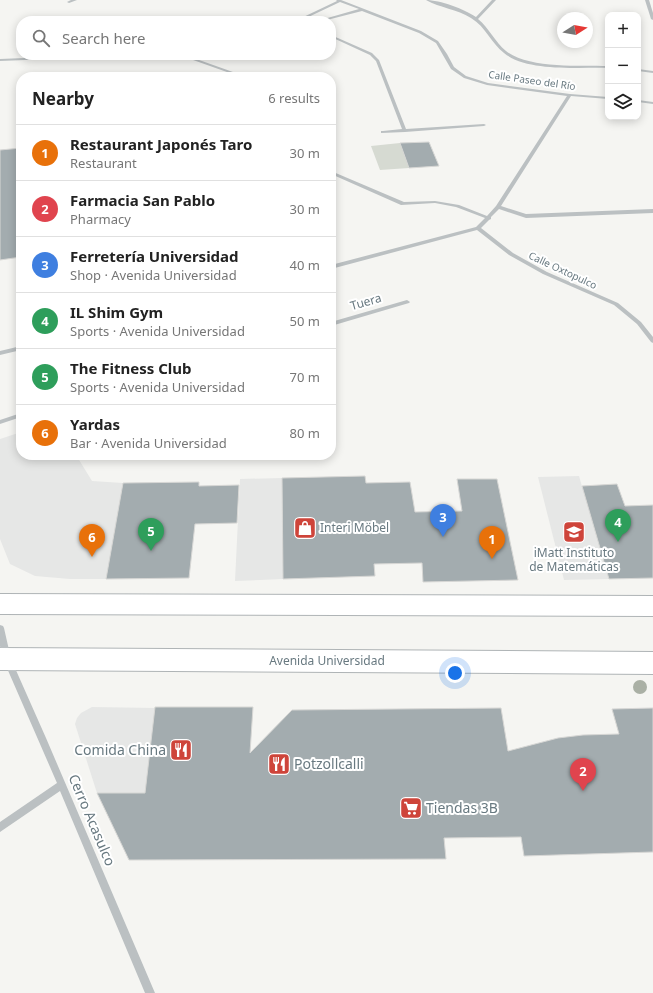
<!DOCTYPE html>
<meta charset="utf-8">
<style>
:root{--surface:#fff;--page:#f6f6f6;--text:#222;--muted:#767676;--line:#e0e0e0;--accent:#d93025}
body{margin:0;font-family:"Noto Sans",sans-serif;background:var(--page);color:var(--text)}
.controls{position:absolute;right:12px;top:12px;display:grid;overflow:hidden;border-radius:8px;box-shadow:0 2px 10px #0003}
.controls button{width:36px;height:36px;display:grid;place-items:center;padding:0;border:0;border-bottom:1px solid var(--line);background:var(--surface);color:var(--text);font:20px sans-serif}
.compass{position:absolute;left:557px;top:12px;width:36px;height:36px;border-radius:50%;background:var(--surface);box-shadow:0 2px 10px #0003;rotate:79deg}
.you{position:absolute;left:455px;top:673px;width:14px;height:14px;margin:-10px;border:3px solid #fff;border-radius:50%;background:#1a73e8;box-shadow:0 0 0 6px #1a73e833}
.badge{display:grid;place-items:center;width:26px;height:26px;border-radius:50%;background:var(--accent);color:#fff;font-size:13px;font-weight:700}
.pin{position:absolute;translate:-50% -33px;filter:drop-shadow(0 1px 2px #0008)}
.pin::after{content:'';position:absolute;top:21px;width:14px;height:12px;background:inherit;clip-path:polygon(0 0,100% 0,50% 100%)}
.list{margin:0;padding:0;list-style:none}
h2{display:flex;justify-content:space-between;align-items:center;height:52px;margin:0;padding:0 16px;font-size:17px}
h2 small{font-size:13px;font-weight:400;color:var(--muted)}
.list li{display:grid;grid-template-columns:26px 1fr auto;gap:12px;align-items:center;box-sizing:border-box;height:56px;padding:0 16px;border-top:1px solid var(--line)}
.list b{display:block;font-size:15px;white-space:nowrap}
.list p{margin:0;font-size:13px;white-space:nowrap;color:var(--muted)}
.list em{font-size:13px;font-style:normal;color:var(--muted)}
.icon{flex:none;width:22px;height:22px;fill:none;stroke:currentColor;stroke-width:2;stroke-linecap:round;stroke-linejoin:round}
.map{position:relative;flex:none;width:653px;height:993px;overflow:hidden}
.search{position:absolute;background:var(--surface);box-shadow:0 2px 10px #0003;left:16px;top:16px;width:320px;height:44px;display:flex;align-items:center;gap:10px;box-sizing:border-box;padding:0 14px;border-radius:16px;color:var(--muted);font-size:15px}
.panel{position:absolute;background:var(--surface);box-shadow:0 2px 10px #0003;left:16px;top:72px;width:320px;height:388px;border-radius:16px}
.map>svg:first-child{display:block}
.built{fill:#e6e7e6}
.green{fill:#d6dad2}
.building{fill:#a3acaf;stroke:#d7d7d5}
.lines{fill:none;stroke-linecap:round;stroke-linejoin:round}
.major-casing{stroke:#afb4b6;stroke-width:2}
.minor{fill:#bbc0c2;fill-rule:evenodd}
.major{fill:#fff;fill-rule:evenodd}
.tree{fill:#aab0a5}
.labels{text-anchor:middle;stroke-width:4;stroke-linejoin:round;paint-order:stroke}
.far-street-label{font-size:10px;fill:#687980;stroke:#fff}
.street-label{font-size:12px;fill:#687980;stroke:#fff}
.poi-label{font-size:12px;fill:#687980;stroke:#fff;text-anchor:start}
.near-poi-label{font-size:14px;fill:#687980;stroke:#fff;text-anchor:start}
.near-street-label{font-size:14px;fill:#687980;stroke:#fff}
</style>
<div class="map">
<svg width="653" height="993" viewBox="0 0 653 993">
<rect width="100%" height="100%" fill="#f5f5f2"/>
<!-- built -->
<g class="built">
<polygon points="21,432 21,455 76,455 92,481 123,483 106,579 70,579 35,576 10,564 0,539 0,439"/>
<polygon points="579,476 609,579 564,580 538,477"/>
<polygon points="282,478 283,579 235,581 240,479"/>
<polygon points="92,707 156,708 145,793 97,793 75,724 77,718 81,713"/>
</g>
<!-- green -->
<polygon class="green" points="400,143 409,168 380,170 371,146"/>
<!-- building -->
<g class="building">
<polygon points="429,142 439,166 409,168 400,143"/>
<polygon points="21,148 21,257 0,260 0,150"/>
<polygon points="365,476 366,483 410,482 415,512 462,511 457,479 497,479 518,580 423,582 422,563 374,564 375,576 283,579 282,478"/>
<polygon points="199,482 199,486 239,485 237,523 195,524 189,578 106,579 123,483"/>
<polygon points="617,484 625,506 653,505 653,578 609,579 582,486"/>
<polygon points="155,707 253,707 250,753 292,710 501,708 508,751 558,738 583,735 619,734 612,709 653,708 653,852 524,856 521,837 444,838 446,859 129,860 97,793 145,793"/>
</g>
<g class="lines">
<!-- major casing -->
<g class="major-casing">
<g id="major">
<polygon points="0,594 653,596 653,616 0,614"/>
<polygon points="0,648 653,652 653,674 0,670"/>
</g>
</g>
<!-- minor -->
<g class="minor">
<polygon points="71,0 77,0 69,3 67,2"/>
<polygon points="336,0 341,0 421,31 438,41 447,54 454,67 466,76 488,83 570,94 608,97 608,99 571,96 501,206 526,214 653,209 653,213 526,218 499,209 491,217 491,219 489,220 481,228 513,253 547,272 618,303 641,322 653,337 653,343 651,342 637,324 614,305 543,274 509,255 477,230 331,269 331,265 476,227 485,218 456,207 435,203 401,205 331,174 331,171 404,202 435,201 459,205 487,216 496,206 567,96 487,85 464,78 451,69 436,43 419,33 362,11 323,21 317,21 359,9 340,2 300,21 295,21 337,1"/>
<path d="M 426,0 C 440,0 464,9 476,17 L 492,0 L 496,0 L 478,19 C 489,28 495,42 506,51 C 529,69 580,65 608,66 L 608,68 C 579,67 527,72 504,53 C 491,43 486,27 471,18 C 457,9 440,8 426,0 Z"/>
<polygon points="645,0 649,0 653,13 653,20 651,19"/>
<polygon points="331,35 372,53 379,60 406,129 484,124 486,125 484,126 405,132 381,133 381,131 383,131 402,129 376,61 370,55 331,37"/>
<polygon points="96,55 128,55 126,56 0,61 0,59"/>
<polygon points="179,55 185,55 247,77 241,77"/>
<polygon points="638,69 653,71 653,73 638,71"/>
<polygon points="638,100 653,102 653,104 638,102"/>
<polygon points="407,300 410,302 409,303 331,326 331,322"/>
<polygon points="21,346 21,350 0,355 0,351"/>
<polygon points="21,413 21,417 0,424 0,420"/>
<polygon points="0,625 3,626 4,628 11,659 46,738 155,993 145,993 60,791 0,832 0,822 57,783 3,659 0,646"/>
</g>
<!-- major -->
<use href="#major" class="major"/>
</g>
<!-- trees -->
<circle class="tree" cx="640" cy="687" r="7"/>
<!-- icons -->
<defs>
<g id="shop-square" transform="scale(1.15)"><rect x="-9" y="-9" width="18" height="18" rx="4" fill="#ce443a" stroke="#fff"/><path d="M-5-2.5h2.3a2.7 3.5 0 0 1 5.4 0H5L5.5 6h-11ZM-1.5-2.5h3a1.5 2.3 0 0 0-3 0Z" fill="#fff"/></g>
<g id="school-square" transform="scale(1.15)"><rect x="-9" y="-9" width="18" height="18" rx="4" fill="#ce443a" stroke="#fff"/><path d="M0-5L7-2L0 1L-7-2ZM-4 1L0 2.5L4 1V4Q0 6-4 4Z" fill="#fff"/></g>
<g id="restaurant-square" transform="scale(1.15)"><rect x="-9" y="-9" width="18" height="18" rx="4" fill="#ce443a" stroke="#fff"/><path d="M-5-6h1v4h1v-4h1v4h1v-4h1v5L-1.5 .5V6h-2V.5L-5-1ZM5-6V6H3V1.5H1.5Q1.5-4 5-6Z" fill="#fff"/></g>
<g id="supermarket-square" transform="scale(1.15)"><rect x="-9" y="-9" width="18" height="18" rx="4" fill="#ce443a" stroke="#fff"/><path d="M-6-5.5h2.5l.6 2H6L4.5 2H-2.5L-4.4-4H-6ZM-1.5 3.2a1.3 1.3 0 1 0 .1 0ZM3 3.2a1.3 1.3 0 1 0 .1 0Z" fill="#fff"/></g>
</defs>
<g fill-rule="evenodd">
<use href="#shop-square" x="305" y="528"/>
<use href="#school-square" x="574" y="532"/>
<use href="#restaurant-square" x="181" y="750"/>
<use href="#restaurant-square" x="279" y="764"/>
<use href="#supermarket-square" x="411" y="808"/>
</g>
<g class="labels">
<!-- far-street labels -->
<g class="far-street-label">
<text transform="translate(532 80) rotate(8)" y="4">Calle Paseo del Río</text>
<text transform="translate(563 270) rotate(25)" y="4">Calle Oxtopulco</text>
</g>
<!-- street labels -->
<g class="street-label">
<text transform="translate(366 302) rotate(-16)" y="4">Tuera</text>
<text x="327" y="665">Avenida Universidad</text>
</g>
<!-- poi labels -->
<g class="poi-label">
<text x="320" y="532">Interi Möbel</text>
<text x="574" y="557" text-anchor="middle">iMatt Instituto<tspan x="574" dy="14">de Matemáticas</tspan></text>
</g>
<!-- near-poi labels -->
<g class="near-poi-label">
<text x="166" y="755" text-anchor="end">Comida China</text>
<text x="294" y="769">Potzollcalli</text>
<text x="426" y="813">Tiendas 3B</text>
</g>
<!-- near-street labels -->
<g class="near-street-label">
<text transform="translate(92 820) rotate(67)" y="5">Cerro Acasulco</text>
</g>
</g>
</svg>
<div class="controls">
<button>+</button>
<button>−</button>
<button><svg class="icon" aria-label="layers" viewBox="0 0 24 24"><path d="M12 4l9 5-9 5-9-5zM3 14l9 5 9-5"/></svg></button>
</div>
<svg class="compass" viewBox="-18 -18 36 36"><path d="M0-13l5 13h-10z" fill="#e53935"/><path d="M0 13l5-13h-10z" fill="#767676"/></svg>
<div class="you"></div>
<div class="pin badge" style="left:492px;top:559px;background:#e8710a">1</div>
<div class="pin badge" style="left:583px;top:791px;background:#e0444e">2</div>
<div class="pin badge" style="left:443px;top:537px;background:#3f7fe0">3</div>
<div class="pin badge" style="left:618px;top:542px;background:#2e9e5b">4</div>
<div class="pin badge" style="left:151px;top:551px;background:#2e9e5b">5</div>
<div class="pin badge" style="left:92px;top:557px;background:#e8710a">6</div>
<div class="search"><svg class="icon" aria-label="search" viewBox="0 0 24 24"><circle cx="10" cy="10" r="6"/><path d="M15 15l6 6"/></svg>Search here</div>
<section class="panel">
<h2>Nearby<small>6 results</small></h2>
<ul class="list">
<li><span class="badge" style="background:#e8710a">1</span><div><b>Restaurant Japonés Taro</b><p>Restaurant</p></div><em>30 m</em></li>
<li><span class="badge" style="background:#e0444e">2</span><div><b>Farmacia San Pablo</b><p>Pharmacy</p></div><em>30 m</em></li>
<li><span class="badge" style="background:#3f7fe0">3</span><div><b>Ferretería Universidad</b><p>Shop · Avenida Universidad</p></div><em>40 m</em></li>
<li><span class="badge" style="background:#2e9e5b">4</span><div><b>IL Shim Gym</b><p>Sports · Avenida Universidad</p></div><em>50 m</em></li>
<li><span class="badge" style="background:#2e9e5b">5</span><div><b>The Fitness Club</b><p>Sports · Avenida Universidad</p></div><em>70 m</em></li>
<li><span class="badge" style="background:#e8710a">6</span><div><b>Yardas</b><p>Bar · Avenida Universidad</p></div><em>80 m</em></li>
</ul>
</section>
</div>
